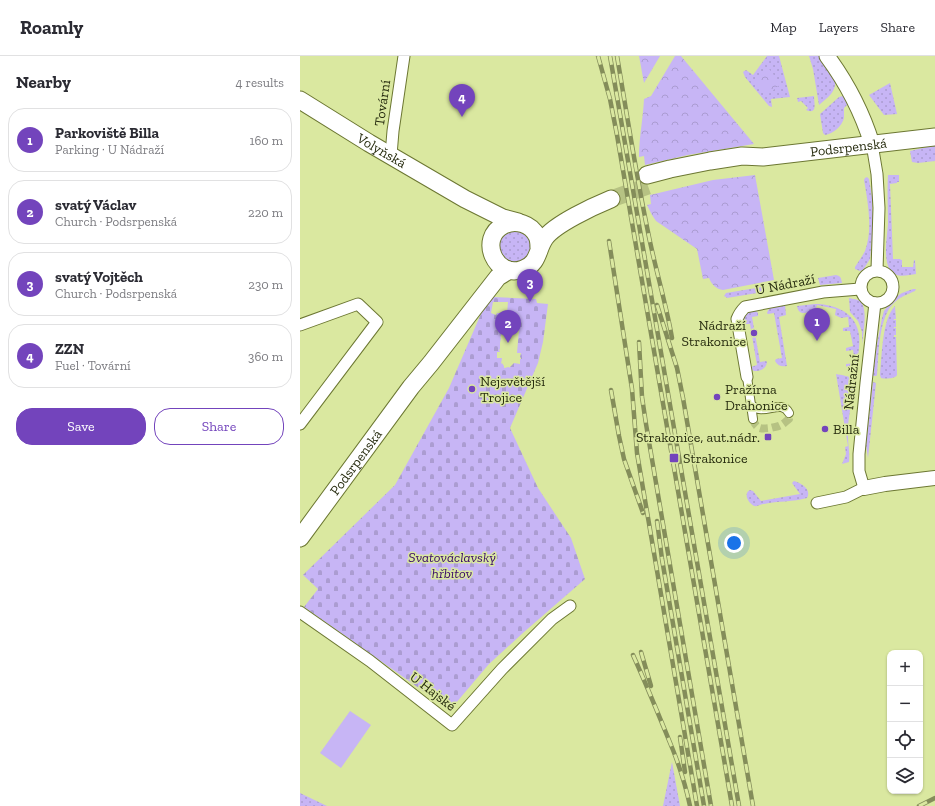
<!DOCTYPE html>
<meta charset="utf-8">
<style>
:root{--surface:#fff;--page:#f7f7f7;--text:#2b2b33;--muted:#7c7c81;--line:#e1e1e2;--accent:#7344bc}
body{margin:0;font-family:"Zilla Slab",serif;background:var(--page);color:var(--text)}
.controls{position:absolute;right:12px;bottom:12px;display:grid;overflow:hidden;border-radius:8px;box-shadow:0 1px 3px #0004}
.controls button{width:36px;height:36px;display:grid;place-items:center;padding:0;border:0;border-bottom:1px solid var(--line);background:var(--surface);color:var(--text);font:20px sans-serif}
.you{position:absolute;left:434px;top:487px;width:14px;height:14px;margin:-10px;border:3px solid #fff;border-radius:50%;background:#1a73e8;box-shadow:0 0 0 6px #1a73e833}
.badge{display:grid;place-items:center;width:26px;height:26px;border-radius:50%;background:var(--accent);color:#fff;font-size:13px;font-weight:700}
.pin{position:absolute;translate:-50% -33px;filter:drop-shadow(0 1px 2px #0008)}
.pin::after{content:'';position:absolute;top:21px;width:14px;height:12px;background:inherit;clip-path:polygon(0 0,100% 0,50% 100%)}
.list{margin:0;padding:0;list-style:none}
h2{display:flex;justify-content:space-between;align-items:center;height:52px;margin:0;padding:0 16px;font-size:17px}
h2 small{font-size:13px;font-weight:400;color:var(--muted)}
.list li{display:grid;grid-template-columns:26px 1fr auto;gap:12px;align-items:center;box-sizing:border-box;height:64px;margin:0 8px 8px;padding:0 8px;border:1px solid var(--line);border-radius:16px}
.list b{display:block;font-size:15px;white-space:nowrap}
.list p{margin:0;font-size:13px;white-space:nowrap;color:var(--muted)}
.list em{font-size:13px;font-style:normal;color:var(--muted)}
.actions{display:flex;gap:8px;padding:12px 16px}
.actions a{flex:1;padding:9px 0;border:1px solid var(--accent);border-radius:16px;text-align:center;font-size:14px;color:var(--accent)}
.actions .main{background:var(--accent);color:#fff}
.icon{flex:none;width:22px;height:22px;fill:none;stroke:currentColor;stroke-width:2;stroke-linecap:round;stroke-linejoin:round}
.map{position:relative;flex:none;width:635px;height:750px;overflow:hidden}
header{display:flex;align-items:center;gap:24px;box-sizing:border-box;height:56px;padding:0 20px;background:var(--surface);border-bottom:1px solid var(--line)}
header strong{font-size:19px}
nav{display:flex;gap:22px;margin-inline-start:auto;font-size:14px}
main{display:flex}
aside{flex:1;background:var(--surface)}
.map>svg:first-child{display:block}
.grass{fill:url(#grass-dots)}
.cemetery{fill:url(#cemetery-stones);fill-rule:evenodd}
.park{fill:url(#park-crowns)}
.garden{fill:#c7b5f5}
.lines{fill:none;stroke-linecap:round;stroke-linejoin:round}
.pedestrian-tunnel{stroke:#b6c283;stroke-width:8;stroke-dasharray:8 4;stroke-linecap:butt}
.primary-tunnel{stroke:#b6c283;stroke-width:17;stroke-dasharray:17 8;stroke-linecap:butt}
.pedestrian-casing{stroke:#6c7732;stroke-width:10}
.minor-casing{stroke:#6c7732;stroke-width:13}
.tertiary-casing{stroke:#6c7732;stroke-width:16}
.secondary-casing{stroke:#6c7732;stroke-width:17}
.primary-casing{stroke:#6c7732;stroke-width:19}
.pedestrian{stroke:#fff;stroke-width:8}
.minor{stroke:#fff;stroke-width:11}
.tertiary{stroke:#fff;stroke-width:14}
.secondary{stroke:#fff;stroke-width:15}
.primary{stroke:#fff;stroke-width:17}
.rail-casing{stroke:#848d5a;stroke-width:4.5}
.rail{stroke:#dae8a0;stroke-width:3;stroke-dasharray:9;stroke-linecap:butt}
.poi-dot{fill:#7344bc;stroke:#dae8a0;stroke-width:1.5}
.labels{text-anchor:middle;stroke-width:3;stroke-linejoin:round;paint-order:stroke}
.street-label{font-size:14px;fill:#272c0f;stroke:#dae8a0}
.poi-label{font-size:14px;fill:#272c0f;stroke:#dae8a0;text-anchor:start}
.park-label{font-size:14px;font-style:italic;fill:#370569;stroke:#dae8a0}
</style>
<header>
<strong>Roamly</strong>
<nav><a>Map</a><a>Layers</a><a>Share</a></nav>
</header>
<main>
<aside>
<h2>Nearby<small>4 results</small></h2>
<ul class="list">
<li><span class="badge">1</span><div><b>Parkoviště Billa</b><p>Parking · U Nádraží</p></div><em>160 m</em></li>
<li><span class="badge">2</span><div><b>svatý Václav</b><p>Church · Podsrpenská</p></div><em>220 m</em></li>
<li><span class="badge">3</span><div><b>svatý Vojtěch</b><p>Church · Podsrpenská</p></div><em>230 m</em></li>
<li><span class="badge">4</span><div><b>ZZN</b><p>Fuel · Tovární</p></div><em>360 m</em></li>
</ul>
<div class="actions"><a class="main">Save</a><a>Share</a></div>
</aside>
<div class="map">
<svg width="635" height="750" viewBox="0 0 635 750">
<defs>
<pattern id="grass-dots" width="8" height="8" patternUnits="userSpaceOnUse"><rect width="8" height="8" fill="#c7b5f5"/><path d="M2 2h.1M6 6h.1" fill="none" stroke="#ab9cd1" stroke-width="1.8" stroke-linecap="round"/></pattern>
<pattern id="cemetery-stones" width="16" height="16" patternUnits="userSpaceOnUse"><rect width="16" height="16" fill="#c7b5f5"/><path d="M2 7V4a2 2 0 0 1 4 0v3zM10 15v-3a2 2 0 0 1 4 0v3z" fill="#ab9cd1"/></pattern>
<pattern id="park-crowns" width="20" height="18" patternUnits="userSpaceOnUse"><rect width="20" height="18" fill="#c7b5f5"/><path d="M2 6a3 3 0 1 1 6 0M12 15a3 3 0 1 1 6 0" fill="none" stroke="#ab9cd1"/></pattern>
</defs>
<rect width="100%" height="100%" fill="#dae8a0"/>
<!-- grass -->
<g class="grass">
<polygon points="467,0 479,0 490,41 471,43 472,51 469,50 445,21 443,16 446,14 453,19"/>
<path d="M 509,0 L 522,0 C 529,11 542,25 531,38 C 528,42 523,45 519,49 L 513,13 Z"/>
<polygon points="590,27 597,58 584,59 569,39"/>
<path d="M 514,40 C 514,47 518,59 506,54 L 508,52 L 501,45 L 498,46 L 497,42 Z"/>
<path d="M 543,40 L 545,41 L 548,48 L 544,52 C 544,56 544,59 544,62 C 542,70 533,78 525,79 L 523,77 L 520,58 L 539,41 Z"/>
<polygon points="635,89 635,105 618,107 612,106 610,95"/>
<path d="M 588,119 L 599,119 L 599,126 L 597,126 L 597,127 L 590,128 L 593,203 L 600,203 L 601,204 L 602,204 L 602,211 L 613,211 L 614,204 L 615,204 L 616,218 C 608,219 596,223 590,214 C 583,203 587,181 588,168 C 588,152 587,135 588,119 Z"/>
<path d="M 567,121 L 569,123 L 572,141 L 573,172 L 570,203 L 563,214 L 560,215 L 555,213 L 555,211 C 558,206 562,201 565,195 C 573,174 568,147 564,124 L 565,122 Z"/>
<path d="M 217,172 L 230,181 C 230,184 232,188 232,191 C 231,202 217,211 207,204 C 204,203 202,200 200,198 C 199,178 198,179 217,172 Z"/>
<path d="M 536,219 C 541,220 541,222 542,227 L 520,229 L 518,222 Z"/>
<polygon points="462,231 464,232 464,235 463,236 427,242 426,241 424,240 426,237"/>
<path d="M 613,233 L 616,233 L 615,235 C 608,238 602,240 596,245 C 578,259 579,298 577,319 L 576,320 L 573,320 L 577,288 L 582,262 L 584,255 L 589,248 L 596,241 L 602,237 Z"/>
<path d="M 549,242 C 553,243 558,243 561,246 C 568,254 563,279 562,289 L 562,276 L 560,270 L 558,265 L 550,256 Z"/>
<path d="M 515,248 C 533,248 553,255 558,274 C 561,285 558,298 557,309 L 556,312 L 549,313 L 546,310 L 546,308 L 555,307 L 553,294 L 546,295 L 546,292 L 553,290 L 550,275 L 543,275 L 543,272 L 549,271 L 548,261 L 541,262 L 535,259 L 536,253 L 517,249 L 515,255 C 507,256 499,261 497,250 Z"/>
<path d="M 485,249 L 486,259 L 479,261 L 487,310 C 482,311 478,310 475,305 L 476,303 L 482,302 L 474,257 L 468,258 L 467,257 C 469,249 478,250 485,249 Z"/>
<path d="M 595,250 L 596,263 L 594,263 L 594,264 L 596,264 L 596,271 L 594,271 L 594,272 L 596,272 L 596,279 L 594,279 L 594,281 L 596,281 L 597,319 C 595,323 585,323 581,322 L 580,319 C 582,300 582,263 595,250 Z"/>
<path d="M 454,254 L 456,255 L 458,257 L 458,260 L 452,261 L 460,306 L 466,305 L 467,306 C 466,313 461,315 454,315 L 451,313 L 451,311 L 457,309 L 450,268 L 444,268 L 442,264 L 447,256 Z"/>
<path d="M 536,318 C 541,319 551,320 553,324 C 556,329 551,341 551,346 C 550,357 547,369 548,381 C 548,389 550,397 549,406 L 542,408 L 546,398 L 545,391 L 548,390 Z"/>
<polygon points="573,326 576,327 568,402 566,389"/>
<path d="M 494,425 C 501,427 512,433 507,442 C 493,446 478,445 464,448 C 461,448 457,451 455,450 C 450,449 442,438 450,434 L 453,435 L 461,445 L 500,438 L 492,427 Z"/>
<polygon points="372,706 380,750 363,750"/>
<polygon points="0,737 27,750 0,750"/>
</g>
<!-- cemetery -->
<path class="cemetery" d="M 193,241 L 236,243 L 237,247 L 248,248 L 243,286 L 238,307 L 210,372 L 238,432 L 271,482 L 285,523 L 224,576 L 189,608 L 150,654 L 4,551 L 18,533 L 3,519 L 95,429 L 149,332 L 183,253 ZM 193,246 L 208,246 L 207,257 L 197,257 L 196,259 L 191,257 ZM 207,262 L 212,262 L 212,266 L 218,267 L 219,274 L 217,297 L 221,297 L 220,301 L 221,302 L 221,303 L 220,303 L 220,308 L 214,307 L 209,312 L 209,311 L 204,312 L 204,310 L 202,307 L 201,308 L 202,302 L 197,302 L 197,296 L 200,296 L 199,294 L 200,293 L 200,287 L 201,282 L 200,281 L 201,280 L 201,275 L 200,275 L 202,266 L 207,266 Z"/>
<!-- park -->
<g class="park">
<polygon points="339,0 360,0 344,27"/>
<path d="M 375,0 L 381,0 L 454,88 L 388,99 L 345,109 L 344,100 L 339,101 C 339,82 343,63 344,43 L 351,40 Z"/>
<polygon points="469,13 481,28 467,39 455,25"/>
<path d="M 455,119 L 474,224 L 423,234 C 416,233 412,229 409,222 L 403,223 L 397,193 L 356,165 L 352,159 L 347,149 L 351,148 L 350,139 L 413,124 Z"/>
</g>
<!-- garden -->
<polygon class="garden" points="50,655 71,669 41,712 20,697"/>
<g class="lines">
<!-- pedestrian-tunnel -->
<path class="pedestrian-tunnel" d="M 453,363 C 456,374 462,373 471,372 C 474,371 478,371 481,369 C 484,368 486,365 489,363 L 489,357"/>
<!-- primary-tunnel -->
<polyline class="primary-tunnel" points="311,143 348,130"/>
<!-- pedestrian casing -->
<g class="pedestrian-casing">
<g id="pedestrian">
<polyline points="447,321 451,349"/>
<path d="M 453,363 L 451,349 C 464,361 481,342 489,357"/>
</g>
</g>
<!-- minor casing -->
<g class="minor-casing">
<g id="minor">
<polyline points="572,88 577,118 579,152 577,214"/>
<polyline points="91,99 93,75 104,0"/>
<circle cx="577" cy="231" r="16"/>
<polyline points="0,269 58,248 77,266 0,368"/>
<path d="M 447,321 L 437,263 C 439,258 441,255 445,251 L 523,236 L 560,233"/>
<polyline points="517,447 546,441 564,432 559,415 559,398 566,327 575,247"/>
<polyline points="0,556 70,605 152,669 202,613 252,563 270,550"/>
</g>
</g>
<!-- tertiary casing -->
<g class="tertiary-casing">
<polyline id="tertiary" points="564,432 585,428 635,422"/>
</g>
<!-- secondary casing -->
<g class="secondary-casing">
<path id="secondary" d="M 527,0 C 547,27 562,56 572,88"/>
</g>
<!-- primary casing -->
<g class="primary-casing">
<g id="primary">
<path id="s1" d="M 0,44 L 69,87 L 165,143 L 203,162 L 218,166"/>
<path id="s2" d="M 347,119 L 370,113 L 410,105 L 442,100 L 463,101 L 635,81"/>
<path d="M 239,192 C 239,189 239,184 237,180 C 231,168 216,163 204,169 C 177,182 196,224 223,213 C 239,208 237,193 245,182 C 255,168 294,150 311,143"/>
<path id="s3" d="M 0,482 L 111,331 L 131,307 L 198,221 L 203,218 L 209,214"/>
</g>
</g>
<!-- pedestrian -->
<use href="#pedestrian" class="pedestrian"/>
<!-- minor -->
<use href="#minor" class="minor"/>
<!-- tertiary -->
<use href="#tertiary" class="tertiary"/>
<!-- secondary -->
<use href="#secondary" class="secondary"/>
<!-- primary -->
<use href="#primary" class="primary"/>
<!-- rail casing -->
<g class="rail-casing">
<g id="rail">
<polyline points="298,0 310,43 317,79 432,750"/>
<polyline points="310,0 439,750"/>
<path d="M 317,0 C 327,59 336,118 348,176 C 355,212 366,247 372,282"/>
<polyline points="309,185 332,333 337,397 397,750"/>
<polyline points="357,249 377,312 383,342 453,750"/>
<polyline points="339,286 342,341 346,368 411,750"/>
<polyline points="311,334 319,380 324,403 343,457"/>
<polyline points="357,465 362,503 404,750"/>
<polyline points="341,596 351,630"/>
<path d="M 333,599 C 347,630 360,662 373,694 C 380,712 386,731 390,750"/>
<polyline points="380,681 385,716"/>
<polyline points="619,750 635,742"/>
</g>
</g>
<!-- rail -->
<use href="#rail" class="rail"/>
</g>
<!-- markers -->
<g class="poi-dot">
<circle cx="454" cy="277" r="4"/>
<circle cx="172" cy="333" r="4"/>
<circle cx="417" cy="341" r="4"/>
<circle cx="525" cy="373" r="4"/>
<rect x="464" y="377" width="8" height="8" rx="2"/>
<rect x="369" y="397" width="10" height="10" rx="2"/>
</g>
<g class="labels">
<!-- street labels -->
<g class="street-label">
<text transform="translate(82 47) rotate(-82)" y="5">Tovární</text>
<text dy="5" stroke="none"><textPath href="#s2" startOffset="204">Podsrpenská</textPath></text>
<text dy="5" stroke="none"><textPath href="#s1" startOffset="96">Volyňská</textPath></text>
<text transform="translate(485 228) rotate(-11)" y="5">U Nádraží</text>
<text transform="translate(551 326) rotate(-84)" y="5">Nádražní</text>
<text dy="5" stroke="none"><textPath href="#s3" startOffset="94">Podsrpenská</textPath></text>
<text transform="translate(133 635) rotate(38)" y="5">U Hajské</text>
</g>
<!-- poi labels -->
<g class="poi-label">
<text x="446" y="274" text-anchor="end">Nádraží<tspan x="446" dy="16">Strakonice</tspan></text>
<text x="180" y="330">Nejsvětější<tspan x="180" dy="16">Trojice</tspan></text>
<text x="425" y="338">Pražírna<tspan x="425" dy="16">Drahonice</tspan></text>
<text x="533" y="378">Billa</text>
<text x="460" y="386" text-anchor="end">Strakonice, aut.nádr.</text>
<text x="383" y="407">Strakonice</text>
</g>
<!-- park labels -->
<g class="park-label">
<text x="152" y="506">Svatováclavský<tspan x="152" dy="16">hřbitov</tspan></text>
</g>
</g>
</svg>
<div class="controls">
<button>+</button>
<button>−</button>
<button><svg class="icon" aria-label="locate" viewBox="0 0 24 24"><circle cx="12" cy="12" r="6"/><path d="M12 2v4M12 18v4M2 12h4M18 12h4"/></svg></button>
<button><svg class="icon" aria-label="layers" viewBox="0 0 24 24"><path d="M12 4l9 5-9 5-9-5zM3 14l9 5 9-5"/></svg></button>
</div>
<div class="you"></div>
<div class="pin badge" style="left:517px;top:285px">1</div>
<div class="pin badge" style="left:208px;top:287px">2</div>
<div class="pin badge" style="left:230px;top:246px">3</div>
<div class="pin badge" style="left:162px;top:61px">4</div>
</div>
</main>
